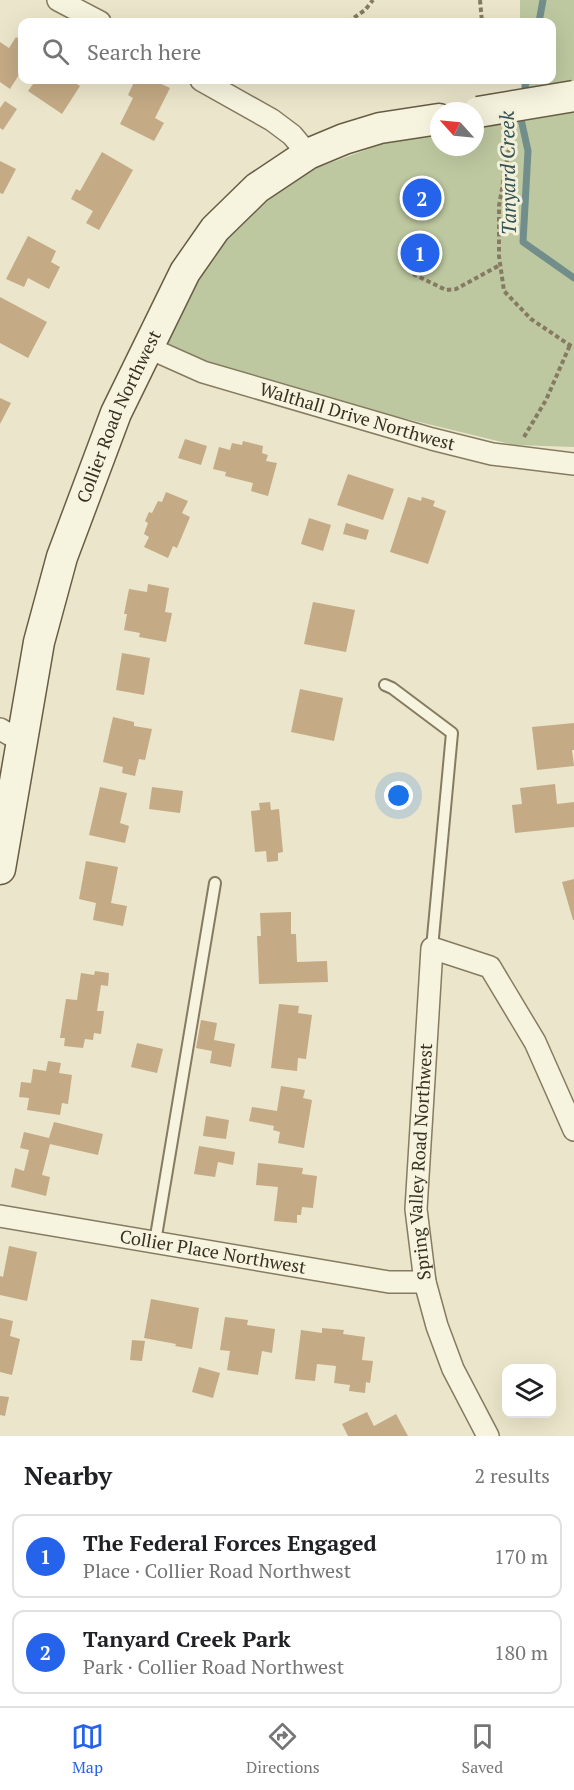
<!DOCTYPE html>
<meta charset="utf-8">
<style>
:root{--surface:#fff;--page:#f2f2f2;--text:#202124;--muted:#757577;--line:#e0e0e0;--accent:#2563eb}
body{margin:0;font-family:"PT Serif",serif;background:var(--page);color:var(--text)}
.controls{position:absolute;right:18px;bottom:18px;display:grid;overflow:hidden;border-radius:12px;box-shadow:0 6px 24px #0002}
.controls button{width:54px;height:54px;display:grid;place-items:center;padding:0;border:0;border-bottom:2px solid var(--line);background:var(--surface);color:var(--text);font:30px sans-serif}
.compass{position:absolute;left:430px;top:102px;width:54px;height:54px;border-radius:50%;background:var(--surface);box-shadow:0 6px 24px #0002;rotate:297deg}
.you{position:absolute;left:399px;top:796px;width:21px;height:21px;margin:-15px;border:4px solid #fff;border-radius:50%;background:#1a73e8;box-shadow:0 0 0 9px #1a73e833}
.badge{display:grid;place-items:center;width:39px;height:39px;border-radius:50%;background:var(--accent);color:#fff;font-size:20px;font-weight:700}
.pin{position:absolute;translate:-50% -50%;border:3px solid #fff;box-shadow:0 2px 6px #0006}
.list{margin:0;padding:0;list-style:none}
h2{display:flex;justify-content:space-between;align-items:center;height:78px;margin:0;padding:0 24px;font-size:26px}
h2 small{font-size:20px;font-weight:400;color:var(--muted)}
.list li{display:grid;grid-template-columns:39px 1fr auto;gap:18px;align-items:center;box-sizing:border-box;height:84px;margin:0 12px 12px;padding:0 12px;border:2px solid var(--line);border-radius:12px}
.list b{display:block;font-size:22px;white-space:nowrap}
.list p{margin:0;font-size:20px;white-space:nowrap;color:var(--muted)}
.list em{font-size:20px;font-style:normal;color:var(--muted)}
.icon{flex:none;width:33px;height:33px;fill:none;stroke:currentColor;stroke-width:2;stroke-linecap:round;stroke-linejoin:round}
.map{position:relative;flex:none;width:574px;height:1436px;overflow:hidden}
.search{position:absolute;background:var(--surface);box-shadow:0 6px 24px #0002;left:18px;right:18px;top:18px;height:66px;display:flex;align-items:center;gap:15px;box-sizing:border-box;padding:0 21px;border-radius:12px;color:var(--muted);font-size:22px}
.sheet{height:270px;background:var(--surface)}
nav{display:flex;justify-content:space-around;align-items:center;box-sizing:border-box;height:84px;border-top:2px solid var(--line);background:var(--surface);font-size:16px;color:var(--muted)}
nav a{display:grid;justify-items:center;gap:3px}
nav .on{color:var(--accent)}
.map>svg:first-child{display:block}
.green{fill:#bdc8a0}
.lines{fill:none;stroke-linecap:round;stroke-linejoin:round}
.stream{stroke:#728e8b;stroke-width:7}
.building{fill:#c4aa85}
.lane-casing{stroke:#867b61;stroke-width:14}
.street-casing{stroke:#867b61;stroke-width:24}
.secondary-casing{stroke:#685c44;stroke-width:33}
.path{stroke:#867b61;stroke-width:4;stroke-dasharray:4.5 3;stroke-linecap:butt}
.lane{stroke:#f6f3de;stroke-width:10}
.street{stroke:#f6f3de;stroke-width:21}
.secondary{stroke:#f6f3de;stroke-width:30}
.secondary-bridge-casing{stroke:#685c44;stroke-width:33;stroke-linecap:butt}
.secondary-bridge{stroke:#f6f3de;stroke-width:30}
.labels{text-anchor:middle;stroke-width:6;stroke-linejoin:round;paint-order:stroke}
.street-label{font-size:18px;fill:#383123;stroke:#f3f0da}
.water-label{font-size:20px;font-style:italic;fill:#345356;stroke:#f3f0da}
</style>
<div class="map">
<svg width="574" height="1436" viewBox="0 0 574 1436">
<rect width="100%" height="100%" fill="#ebe6cb"/>
<!-- green -->
<polygon class="green" points="520,0 574,0 574,447 514,445 366,409 159,353 179,297 233,225 308,171 439,123 439,147 475,147 475,116 521,108 521,80 552,80 552,22 520,22"/>
<g class="lines">
<!-- stream -->
<g class="stream">
<polyline points="539,22 543,0"/>
<polyline points="524,98 526,80"/>
<polyline points="522,112 521,119 528,151 523,242 574,278"/>
</g>
</g>
<!-- building -->
<g class="building">
<polygon points="16,37 22,41 22,70 10,89 0,82 0,42 9,48"/>
<polygon points="36,80 73,80 72,81 80,86 62,114 28,91"/>
<polygon points="135,80 153,80 170,88 155,118 164,123 154,141 120,124 133,98 128,95"/>
<polygon points="5,101 17,109 3,130 0,128 0,108"/>
<polygon points="102,152 133,170 99,230 86,223 93,211 71,199 76,189 80,191"/>
<polygon points="0,161 16,169 3,194 0,193"/>
<polygon points="28,236 56,251 51,262 60,267 49,289 28,278 24,287 6,279"/>
<polygon points="0,297 47,322 28,358 0,343"/>
<polygon points="0,398 11,403 0,424"/>
<polygon points="185,439 207,446 201,465 178,458"/>
<polygon points="243,441 263,446 262,453 268,455 266,461 277,463 268,496 251,491 253,483 225,476 226,472 213,469 219,447 230,450 232,443 242,445"/>
<polygon points="348,474 394,489 383,520 337,505"/>
<polygon points="166,492 188,501 182,513 190,517 177,548 173,546 168,558 144,547 149,537 144,534 148,523 145,521 149,512 152,513 158,501 162,502"/>
<polygon points="408,497 421,501 422,497 435,501 433,506 446,511 428,564 390,552"/>
<polygon points="309,518 331,525 323,551 301,544"/>
<polygon points="346,523 369,530 366,540 343,534"/>
<polygon points="148,584 169,588 165,612 172,613 166,642 139,637 140,633 124,630 127,614 124,614 129,589 147,592"/>
<polygon points="313,602 355,610 346,652 304,644"/>
<polygon points="122,653 150,658 144,695 116,690"/>
<polygon points="300,689 343,698 334,741 291,732"/>
<polygon points="113,717 134,722 134,726 152,729 145,760 139,759 135,776 122,773 123,767 103,762"/>
<polygon points="574,723 574,750 572,750 574,766 537,770 532,727"/>
<polygon points="555,784 557,804 574,802 574,827 515,833 512,805 522,804 520,788"/>
<polygon points="100,787 127,793 120,823 129,826 125,843 89,835"/>
<polygon points="152,787 183,791 180,813 149,809"/>
<polygon points="270,802 271,810 279,809 283,852 278,853 278,861 267,862 266,851 255,852 251,811 260,810 259,803"/>
<polygon points="86,861 118,867 111,903 127,906 123,926 93,920 96,903 79,899"/>
<polygon points="574,879 574,920 573,920 562,882"/>
<polygon points="291,912 291,934 296,934 297,962 327,961 328,982 259,984 257,936 261,936 260,913"/>
<polygon points="95,971 109,973 108,986 101,985 97,1011 104,1011 101,1034 94,1033 93,1040 85,1039 83,1048 64,1046 65,1038 60,1038 66,999 77,1000 81,973 94,975"/>
<polygon points="279,1004 299,1006 298,1013 312,1015 306,1059 298,1058 297,1071 271,1068"/>
<polygon points="201,1020 217,1023 214,1040 235,1044 231,1067 210,1063 212,1051 196,1048"/>
<polygon points="137,1043 163,1049 157,1073 131,1067"/>
<polygon points="48,1061 61,1063 59,1073 72,1075 68,1104 62,1103 60,1115 27,1110 29,1098 19,1097 21,1082 31,1083 33,1069 46,1071"/>
<polygon points="281,1086 305,1090 303,1098 312,1100 304,1148 278,1143 280,1132 273,1130 274,1126 249,1121 252,1107 277,1111"/>
<polygon points="206,1116 229,1120 226,1139 203,1136"/>
<polygon points="54,1122 103,1134 98,1155 50,1144 42,1175 50,1177 46,1196 11,1187 15,1168 24,1171 29,1150 20,1148 24,1132 49,1138"/>
<polygon points="199,1146 235,1152 233,1165 218,1162 215,1177 194,1174"/>
<polygon points="258,1163 303,1168 302,1174 317,1176 313,1208 302,1207 301,1215 297,1215 297,1223 274,1221 278,1187 256,1185"/>
<polygon points="9,1246 37,1252 27,1301 0,1295 0,1276 3,1277"/>
<polygon points="151,1299 199,1308 192,1349 175,1346 176,1344 144,1338"/>
<polygon points="225,1317 248,1320 247,1325 275,1329 272,1353 262,1351 258,1375 227,1370 230,1351 220,1350"/>
<polygon points="0,1318 13,1321 10,1336 20,1339 12,1375 0,1372"/>
<polygon points="322,1328 344,1330 343,1334 365,1337 362,1360 373,1361 370,1383 366,1382 365,1393 349,1391 350,1385 334,1383 336,1366 317,1364 315,1381 295,1379 301,1330 322,1333"/>
<polygon points="132,1340 145,1341 142,1361 130,1360"/>
<polygon points="199,1367 220,1373 213,1398 192,1392"/>
<polygon points="0,1396 9,1397 5,1416 0,1415"/>
<polygon points="367,1412 374,1426 396,1414 408,1436 348,1436 342,1424"/>
</g>
<g class="lines">
<!-- lane casing -->
<g class="lane-casing">
<g id="lane">
<polyline points="385,685 392,688 452,733 432,948"/>
<polyline points="155,1242 215,883"/>
</g>
</g>
<!-- street casing -->
<g class="street-casing">
<g id="street">
<polyline points="58,0 100,22"/>
<polyline points="201,80 272,120 292,135 308,154"/>
<path id="s1" d="M 147,347 L 203,372 L 432,439 L 492,454 L 574,464"/>
<polyline points="0,729 21,741"/>
<path id="s2" d="M 0,1216 L 389,1282 L 425,1282"/>
<path id="s3" d="M 488,1436 L 453,1369 L 437,1326 L 425,1282 L 416,1209 L 432,948 L 490,967 L 535,1042 L 574,1130"/>
</g>
</g>
<!-- secondary casing -->
<g class="secondary-casing">
<g id="secondary">
<path id="s4" d="M 0,869 L 39,642 L 62,557 L 116,413 L 185,272 L 215,229 L 257,188 L 308,154 L 344,139 L 380,128 L 439,119"/>
</g>
</g>
<!-- path -->
<g class="path">
<polyline points="480,0 482,22"/>
<polyline points="348,22 365,10 373,0"/>
<polyline points="510,143 499,206 499,256 504,291 531,319 574,348"/>
<polyline points="413,274 446,290 456,289 500,265"/>
<polyline points="524,437 546,400 570,345"/>
</g>
<!-- lane -->
<use href="#lane" class="lane"/>
<!-- street -->
<use href="#street" class="street"/>
<!-- secondary -->
<use href="#secondary" class="secondary"/>
<!-- secondary-bridge casing -->
<g class="secondary-bridge-casing">
<polyline id="secondary-bridge" points="478,112 574,96"/>
</g>
<!-- secondary-bridge -->
<use href="#secondary-bridge" class="secondary-bridge"/>
</g>
<g class="labels">
<!-- street labels -->
<g class="street-label">
<text dy="6" stroke="none"><textPath href="#s1" startOffset="222">Walthall Drive Northwest</textPath></text>
<text dy="6" stroke="none"><textPath href="#s4" startOffset="470">Collier Road Northwest</textPath></text>
<text dy="6" stroke="none"><textPath href="#s3" startOffset="288">Spring Valley Road Northwest</textPath></text>
<text dy="6" stroke="none"><textPath href="#s2" startOffset="216">Collier Place Northwest</textPath></text>
</g>
<!-- water labels -->
<g class="water-label">
<text transform="translate(508 173) rotate(-91)" y="7">Tanyard Creek</text>
</g>
</g>
</svg>
<div class="controls">
<button><svg class="icon" aria-label="layers" viewBox="0 0 24 24"><path d="M12 4l9 5-9 5-9-5zM3 14l9 5 9-5"/></svg></button>
</div>
<svg class="compass" viewBox="-18 -18 36 36"><path d="M0-13l5 13h-10z" fill="#e53935"/><path d="M0 13l5-13h-10z" fill="#757577"/></svg>
<div class="you"></div>
<div class="pin badge" style="left:420px;top:253px">1</div>
<div class="pin badge" style="left:422px;top:198px">2</div>
<div class="search"><svg class="icon" aria-label="search" viewBox="0 0 24 24"><circle cx="10" cy="10" r="6"/><path d="M15 15l6 6"/></svg>Search here</div>
</div>
<section class="sheet">
<h2>Nearby<small>2 results</small></h2>
<ul class="list">
<li><span class="badge">1</span><div><b>The Federal Forces Engaged</b><p>Place · Collier Road Northwest</p></div><em>170 m</em></li>
<li><span class="badge">2</span><div><b>Tanyard Creek Park</b><p>Park · Collier Road Northwest</p></div><em>180 m</em></li>
</ul>
</section>
<nav>
<a class="on"><svg class="icon" aria-label="map" viewBox="0 0 24 24"><path d="M3 6l6-2 6 2 6-2v14l-6 2-6-2-6 2zM9 4v14M15 6v14"/></svg>Map</a>
<a><svg class="icon" aria-label="directions" viewBox="0 0 24 24"><path d="M12 3l9 9-9 9-9-9zM9 14v-3h6M13 9l2 2-2 2"/></svg>Directions</a>
<a><svg class="icon" aria-label="saved" viewBox="0 0 24 24"><path d="M7 4h10v16l-5-4-5 4z"/></svg>Saved</a>
</nav>
